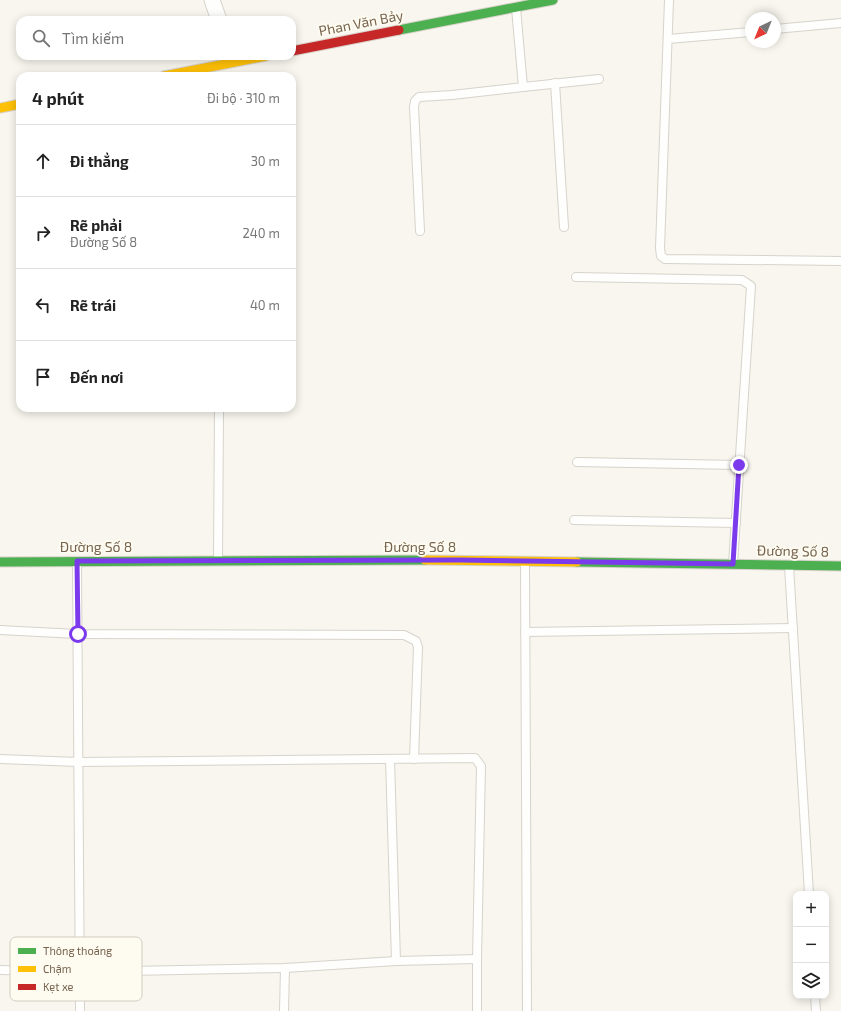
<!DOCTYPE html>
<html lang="vi">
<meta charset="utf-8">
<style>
:root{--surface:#fff;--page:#f2f2f2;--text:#222;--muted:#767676;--line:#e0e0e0}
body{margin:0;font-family:"Exo 2",sans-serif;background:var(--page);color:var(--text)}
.controls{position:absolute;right:12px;bottom:12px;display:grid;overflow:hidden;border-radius:8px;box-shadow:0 2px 10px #0003}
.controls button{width:36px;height:36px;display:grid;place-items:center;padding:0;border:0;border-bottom:1px solid var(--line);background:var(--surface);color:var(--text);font:20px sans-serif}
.compass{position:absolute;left:745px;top:12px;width:36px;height:36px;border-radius:50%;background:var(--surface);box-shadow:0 2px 10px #0003;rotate:223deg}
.stop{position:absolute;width:12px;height:12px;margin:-9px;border:3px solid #7c3aed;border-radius:50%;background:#fff}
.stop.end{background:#7c3aed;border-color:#fff;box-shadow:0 1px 4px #0008}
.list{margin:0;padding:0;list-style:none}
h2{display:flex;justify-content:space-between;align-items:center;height:52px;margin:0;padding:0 16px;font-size:17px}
h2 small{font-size:13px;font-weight:400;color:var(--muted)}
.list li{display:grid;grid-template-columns:26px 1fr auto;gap:12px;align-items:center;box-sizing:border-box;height:72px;padding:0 16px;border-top:1px solid var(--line)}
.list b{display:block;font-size:15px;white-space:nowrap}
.list p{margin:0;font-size:13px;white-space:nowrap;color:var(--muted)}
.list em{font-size:13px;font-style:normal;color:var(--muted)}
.icon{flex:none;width:22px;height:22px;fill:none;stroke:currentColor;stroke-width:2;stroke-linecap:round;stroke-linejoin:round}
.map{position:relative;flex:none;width:841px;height:1011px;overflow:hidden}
.search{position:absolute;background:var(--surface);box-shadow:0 2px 10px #0003;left:16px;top:16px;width:280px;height:44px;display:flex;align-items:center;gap:10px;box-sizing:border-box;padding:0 14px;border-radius:12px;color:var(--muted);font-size:15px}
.panel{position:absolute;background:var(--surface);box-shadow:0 2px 10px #0003;left:16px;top:72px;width:280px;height:340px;border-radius:12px}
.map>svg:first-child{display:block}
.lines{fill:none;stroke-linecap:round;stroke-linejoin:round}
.lane-casing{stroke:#d7d3cc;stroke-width:10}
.street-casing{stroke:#d7d3cc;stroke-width:17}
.fast-casing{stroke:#d8d3cc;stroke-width:11}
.slow-casing{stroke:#d8d3cc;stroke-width:11}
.jam-casing{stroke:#d8d3cc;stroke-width:11}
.lane{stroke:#fefefc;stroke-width:8}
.street{stroke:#fefefc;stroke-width:15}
.fast{stroke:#4caf50;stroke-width:9}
.slow{stroke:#ffc107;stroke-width:9}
.jam{stroke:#c62828;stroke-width:9}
.route{stroke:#7c3aed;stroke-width:5}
.labels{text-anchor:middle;stroke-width:3.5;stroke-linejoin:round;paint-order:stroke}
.street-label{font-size:14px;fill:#76634e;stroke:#fefbf1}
.key{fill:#fefbf1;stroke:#d5cdc0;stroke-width:1}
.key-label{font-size:11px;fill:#76634e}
</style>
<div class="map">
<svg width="841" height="1011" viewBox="0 0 841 1011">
<rect width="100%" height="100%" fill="#f8f6ee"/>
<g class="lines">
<!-- lane casing -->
<g class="lane-casing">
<g id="lane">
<polyline points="669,0 660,248 661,256 665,259 841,261"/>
<polyline points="516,8 523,87 599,79"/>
<polyline points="775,29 841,23"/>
<polyline points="668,39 751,32"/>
<polyline points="555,83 564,227"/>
<polyline points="420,231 414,107 415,101 419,97 452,95 523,87"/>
<polyline points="576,277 742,280 751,286 733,564"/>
<polyline points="577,462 739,465"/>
<polyline points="574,520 736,523"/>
<polyline points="218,560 219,408"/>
<polyline points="77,562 80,1011"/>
<polyline points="525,562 527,1011"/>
<polyline points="789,566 809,894"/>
<polyline points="0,630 77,634 404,635 416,641 418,647 414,759"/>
<polyline points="525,632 793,628"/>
<polyline points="0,759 78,762 475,758 481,766 477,959 477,1011"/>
<polyline points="390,759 396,961"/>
<polyline points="0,970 79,972 285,968 396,961 477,959"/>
<polyline points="815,996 816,1011"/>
<polyline points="284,1011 285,968"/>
</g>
</g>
<!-- street casing -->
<g class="street-casing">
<polyline id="street" points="212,0 219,20"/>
</g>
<!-- fast casing -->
<g class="fast-casing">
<g id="fast">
<polyline points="399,30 553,0"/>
<polyline points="0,562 425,560"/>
<polyline points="577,562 841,566"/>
</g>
</g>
<!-- slow casing -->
<g class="slow-casing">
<g id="slow">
<polyline points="164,76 266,56"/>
<polyline points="0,108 20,104"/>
<polyline points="425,560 577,562"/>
</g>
</g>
<!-- jam casing -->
<g class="jam-casing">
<polyline id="jam" points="292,51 399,30"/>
</g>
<!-- lane -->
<use href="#lane" class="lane"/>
<!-- street -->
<use href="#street" class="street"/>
<!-- fast -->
<use href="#fast" class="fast"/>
<!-- slow -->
<use href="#slow" class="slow"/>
<!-- jam -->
<use href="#jam" class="jam"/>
</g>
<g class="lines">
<!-- route -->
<polyline class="route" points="78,634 77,561 459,560 733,564 739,465"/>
</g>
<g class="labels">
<!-- street labels -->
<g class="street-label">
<text transform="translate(361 23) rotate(-11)" y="5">Phan Văn Bảy</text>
<text x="96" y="552">Đường Số 8</text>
<text x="420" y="552">Đường Số 8</text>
<text transform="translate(793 551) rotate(1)" y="5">Đường Số 8</text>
</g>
</g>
<!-- legend -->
<rect x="10" y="937" width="132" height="64" rx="6" class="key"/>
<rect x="18" y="948" width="18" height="6" fill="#4caf50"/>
<rect x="18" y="966" width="18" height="6" fill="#ffc107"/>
<rect x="18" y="984" width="18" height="6" fill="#c62828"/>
<g class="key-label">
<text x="43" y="955">Thông thoáng</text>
<text x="43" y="973">Chậm</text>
<text x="43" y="991">Kẹt xe</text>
</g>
</svg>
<div class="controls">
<button>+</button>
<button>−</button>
<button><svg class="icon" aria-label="layers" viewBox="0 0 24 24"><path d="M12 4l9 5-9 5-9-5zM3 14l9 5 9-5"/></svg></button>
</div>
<svg class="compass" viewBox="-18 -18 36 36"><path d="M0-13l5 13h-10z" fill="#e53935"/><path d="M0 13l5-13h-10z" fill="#767676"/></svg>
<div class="stop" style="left:78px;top:634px"></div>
<div class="stop end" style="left:739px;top:465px"></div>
<div class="search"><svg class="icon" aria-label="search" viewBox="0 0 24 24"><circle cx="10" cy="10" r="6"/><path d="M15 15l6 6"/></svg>Tìm kiếm</div>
<section class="panel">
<h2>4 phút<small>Đi bộ · 310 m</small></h2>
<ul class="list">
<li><svg class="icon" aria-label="ahead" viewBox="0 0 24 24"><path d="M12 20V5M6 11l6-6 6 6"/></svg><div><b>Đi thẳng</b></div><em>30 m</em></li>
<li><svg class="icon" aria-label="right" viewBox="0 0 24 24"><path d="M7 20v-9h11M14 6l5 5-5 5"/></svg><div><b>Rẽ phải</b><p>Đường Số 8</p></div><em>240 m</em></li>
<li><svg class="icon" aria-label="left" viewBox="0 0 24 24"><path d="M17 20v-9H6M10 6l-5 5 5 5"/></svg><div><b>Rẽ trái</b></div><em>40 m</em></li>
<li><svg class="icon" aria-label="arrive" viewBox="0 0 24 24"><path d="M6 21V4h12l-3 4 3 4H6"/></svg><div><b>Đến nơi</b></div></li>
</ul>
</section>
</div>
